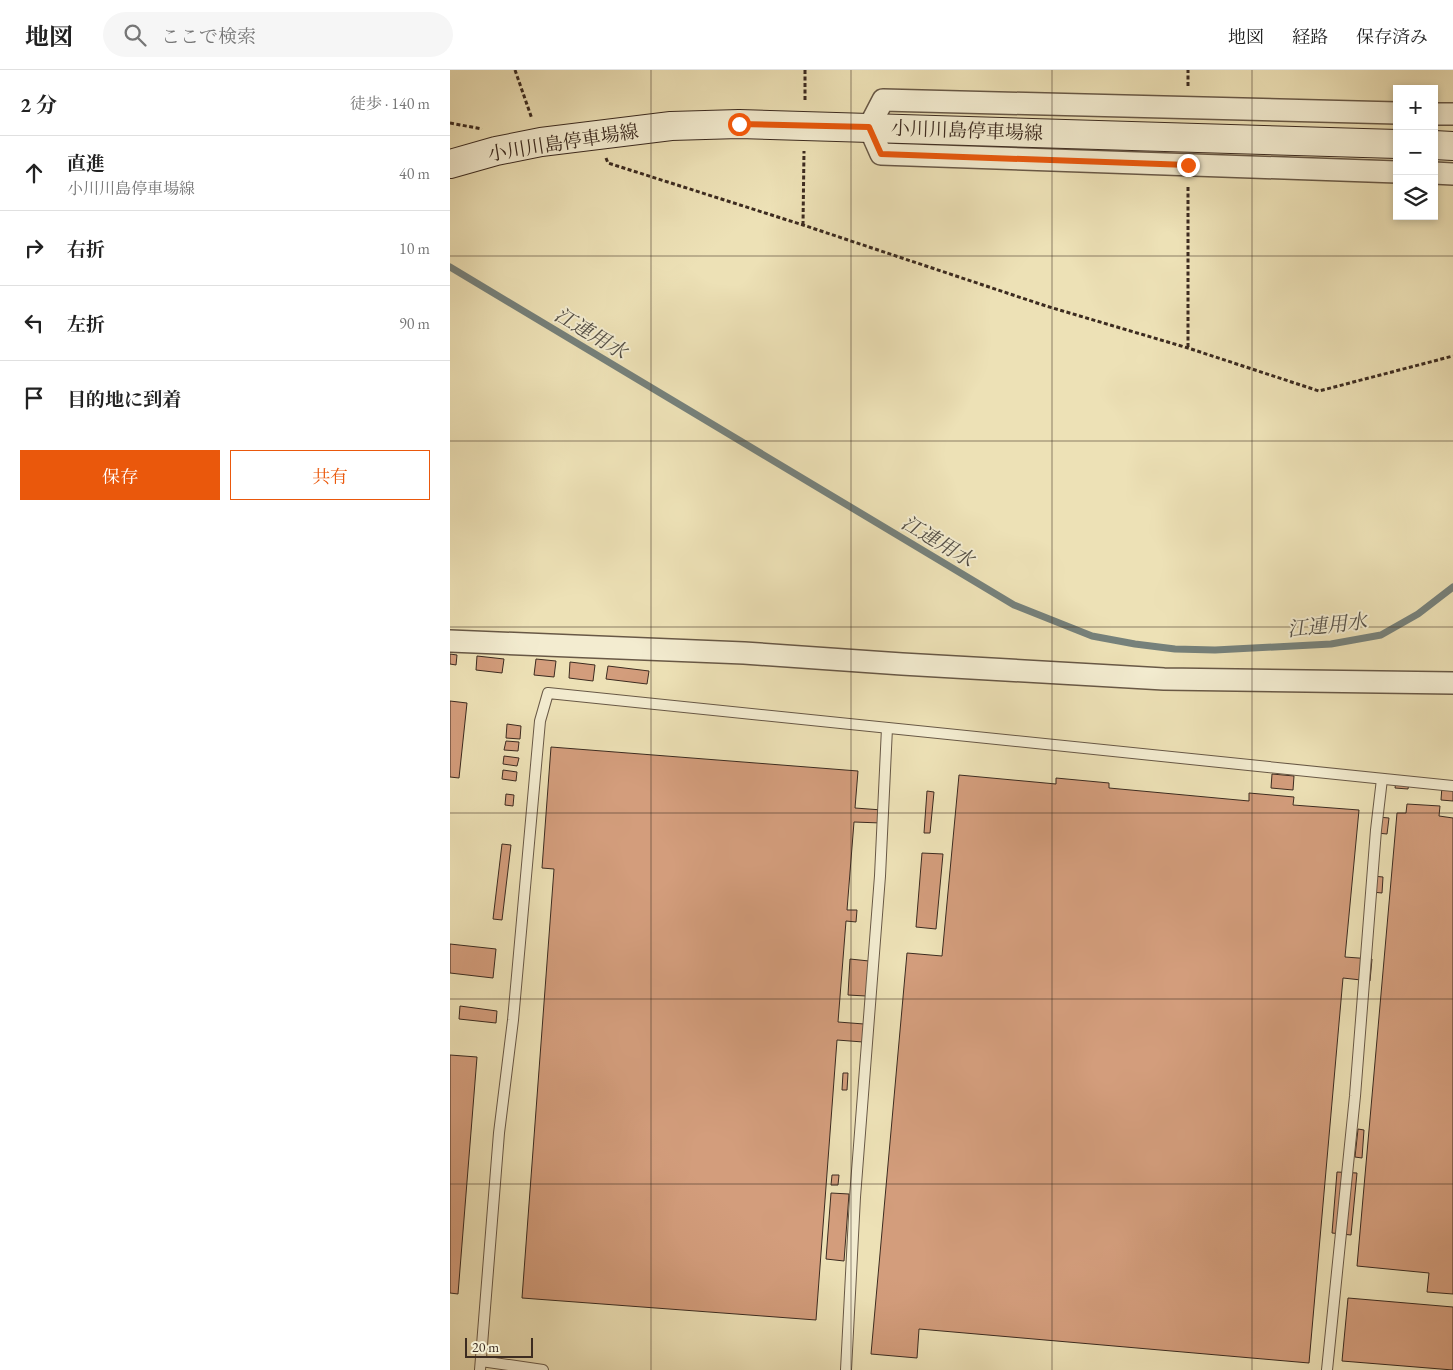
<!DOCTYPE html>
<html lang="ja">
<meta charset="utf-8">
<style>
:root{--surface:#fff;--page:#f6f6f6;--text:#222;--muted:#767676;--line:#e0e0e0;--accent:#ea580c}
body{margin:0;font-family:"EB Garamond","Noto Serif JP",serif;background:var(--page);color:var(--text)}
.controls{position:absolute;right:15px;top:15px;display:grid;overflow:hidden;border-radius:0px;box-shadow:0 2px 8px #0003}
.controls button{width:45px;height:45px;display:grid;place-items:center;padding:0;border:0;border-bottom:1px solid var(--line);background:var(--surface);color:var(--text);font:25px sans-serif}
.scale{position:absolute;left:15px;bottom:12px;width:68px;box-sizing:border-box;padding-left:5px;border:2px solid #3c2b20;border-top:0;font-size:14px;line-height:18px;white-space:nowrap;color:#3c2b20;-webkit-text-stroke:4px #f3ecd0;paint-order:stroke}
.stop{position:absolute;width:15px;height:15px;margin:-11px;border:4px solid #ea580c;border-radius:50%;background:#fff}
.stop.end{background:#ea580c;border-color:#fff;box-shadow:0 1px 5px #0008}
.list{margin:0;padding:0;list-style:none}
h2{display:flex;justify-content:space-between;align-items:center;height:65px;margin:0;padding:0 20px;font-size:21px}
h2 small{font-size:16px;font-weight:400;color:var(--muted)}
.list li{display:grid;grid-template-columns:32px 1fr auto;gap:15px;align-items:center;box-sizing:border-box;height:75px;padding:0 20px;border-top:1px solid var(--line)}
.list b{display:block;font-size:19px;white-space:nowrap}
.list p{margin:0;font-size:16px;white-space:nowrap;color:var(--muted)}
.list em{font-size:16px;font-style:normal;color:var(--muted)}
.actions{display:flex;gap:10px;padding:15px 20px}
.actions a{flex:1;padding:11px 0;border:1px solid var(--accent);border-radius:0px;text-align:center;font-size:18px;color:var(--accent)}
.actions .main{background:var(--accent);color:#fff}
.icon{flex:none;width:28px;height:28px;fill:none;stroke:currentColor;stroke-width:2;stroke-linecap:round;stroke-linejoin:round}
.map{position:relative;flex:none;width:1003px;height:1300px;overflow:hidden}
header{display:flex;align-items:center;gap:30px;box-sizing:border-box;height:70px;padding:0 25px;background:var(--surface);border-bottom:1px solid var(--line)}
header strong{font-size:24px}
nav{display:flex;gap:28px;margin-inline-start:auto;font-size:18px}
.search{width:350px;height:45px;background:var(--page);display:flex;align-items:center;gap:12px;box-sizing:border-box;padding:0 18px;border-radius:28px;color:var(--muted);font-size:19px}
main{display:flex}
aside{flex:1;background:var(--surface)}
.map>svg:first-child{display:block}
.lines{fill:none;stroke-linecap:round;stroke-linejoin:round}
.stream{stroke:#76817b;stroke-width:7}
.building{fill:#d39d7c;stroke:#3c2b20}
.lane-casing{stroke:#685846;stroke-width:12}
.street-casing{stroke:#685846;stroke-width:24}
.secondary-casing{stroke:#3c2b20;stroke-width:30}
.path{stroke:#3c2b20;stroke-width:3;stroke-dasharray:4 2.5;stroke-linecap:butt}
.lane{stroke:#f3ecd0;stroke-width:10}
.street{stroke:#f3ecd0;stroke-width:21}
.secondary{stroke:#f3ecd0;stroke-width:28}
.route{stroke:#ea580c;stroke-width:6}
.grid{fill:none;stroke:#3c2b20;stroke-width:1;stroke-opacity:0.55}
.labels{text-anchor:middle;stroke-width:4;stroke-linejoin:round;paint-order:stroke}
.street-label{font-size:19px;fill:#3c2b20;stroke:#f3ecd0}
.water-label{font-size:20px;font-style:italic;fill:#544f46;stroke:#f3ecd0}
</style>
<header>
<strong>地図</strong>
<div class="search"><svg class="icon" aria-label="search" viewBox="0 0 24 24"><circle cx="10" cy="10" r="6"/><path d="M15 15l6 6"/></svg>ここで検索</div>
<nav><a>地図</a><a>経路</a><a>保存済み</a></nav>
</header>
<main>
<aside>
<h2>2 分<small>徒歩 · 140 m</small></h2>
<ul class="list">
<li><svg class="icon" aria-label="ahead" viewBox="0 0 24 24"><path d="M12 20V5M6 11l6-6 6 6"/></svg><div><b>直進</b><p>小川川島停車場線</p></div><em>40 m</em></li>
<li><svg class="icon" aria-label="right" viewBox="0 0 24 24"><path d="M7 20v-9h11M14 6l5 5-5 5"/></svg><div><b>右折</b></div><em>10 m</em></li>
<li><svg class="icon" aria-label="left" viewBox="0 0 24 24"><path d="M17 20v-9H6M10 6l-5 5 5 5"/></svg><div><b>左折</b></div><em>90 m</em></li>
<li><svg class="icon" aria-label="arrive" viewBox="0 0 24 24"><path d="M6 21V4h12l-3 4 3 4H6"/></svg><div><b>目的地に到着</b></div></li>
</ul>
<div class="actions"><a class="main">保存</a><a>共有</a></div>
</aside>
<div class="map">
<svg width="1003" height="1300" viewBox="0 0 1003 1300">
<rect width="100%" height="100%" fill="#ede1b6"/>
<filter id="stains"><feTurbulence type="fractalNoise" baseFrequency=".004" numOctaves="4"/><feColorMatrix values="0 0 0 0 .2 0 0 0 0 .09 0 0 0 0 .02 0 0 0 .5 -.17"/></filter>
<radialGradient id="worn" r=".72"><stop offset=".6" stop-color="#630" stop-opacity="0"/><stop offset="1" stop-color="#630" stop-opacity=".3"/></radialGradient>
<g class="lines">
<!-- stream -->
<polyline class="stream" points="0,197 564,535 642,566 685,574 725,579 765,580 881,574 931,565 968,544 1003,517"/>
</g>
<!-- building -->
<g class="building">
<polygon points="0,584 7,585 6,595 0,594"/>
<polygon points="27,586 54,589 52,603 26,600"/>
<polygon points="86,589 106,591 104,607 84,605"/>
<polygon points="120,592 145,595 143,611 119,608"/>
<polygon points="158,596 199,601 197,614 156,609"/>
<polygon points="0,631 17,633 9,708 0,707"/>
<polygon points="57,654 71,656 70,669 56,668"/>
<polygon points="56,671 69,672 68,681 54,680"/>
<polygon points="101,677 408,701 405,738 432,740 431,753 404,752 397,840 407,840 406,852 396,851 388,952 414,954 413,972 387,970 366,1250 72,1228 104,799 92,798"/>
<polygon points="54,686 69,688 67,696 53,694"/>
<polygon points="53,700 67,702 66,711 52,709"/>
<polygon points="822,704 844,706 843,720 821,718"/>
<polygon points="509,705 606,714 606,708 659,713 659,718 799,731 799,723 844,727 843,735 909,740 895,887 922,889 920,911 893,908 859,1293 469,1259 467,1288 421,1284 457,883 492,886"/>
<polygon points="946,711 959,713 958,719 945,718"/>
<polygon points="992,716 1003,717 1003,731 991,730"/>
<polygon points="477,721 484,722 480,763 474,763"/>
<polygon points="56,724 64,725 63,736 55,735"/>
<polygon points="957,734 990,736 989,746 1003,748 1003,1224 977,1222 979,1203 907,1196 947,743 956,743"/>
<polygon points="928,747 939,748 937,764 927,763"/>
<polygon points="52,774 61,775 52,850 43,849"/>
<polygon points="472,783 493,784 486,859 466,857"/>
<polygon points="923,806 933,807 932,823 922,822"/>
<polygon points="0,874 46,879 43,908 0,903"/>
<polygon points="400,889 419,891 416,926 398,925"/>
<polygon points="10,936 47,941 46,953 9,949"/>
<polygon points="0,985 27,987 8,1224 0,1223"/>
<polygon points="393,1003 398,1003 397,1020 392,1020"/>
<polygon points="908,1059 914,1060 912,1088 905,1087"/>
<polygon points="887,1102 907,1103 901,1165 882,1163"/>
<polygon points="382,1105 389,1105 388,1115 381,1115"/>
<polygon points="381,1123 399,1124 394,1191 376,1189"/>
<polygon points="898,1228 1003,1237 1003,1300 892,1291"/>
</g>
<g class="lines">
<!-- lane casing -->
<g class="lane-casing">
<g id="lane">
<polyline points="31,1291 93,1300"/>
<polyline points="30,1300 49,1063 63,950 90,651 98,623 1003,716"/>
<polyline points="396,1300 405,1127 430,806 437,658"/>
<polyline points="877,1300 905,1026 926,760 932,709"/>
</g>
</g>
<!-- street casing -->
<g class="street-casing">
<g id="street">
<polyline points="947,43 433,30 419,57 431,84 947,102"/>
<polyline points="984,44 1003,44"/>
<polyline points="984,103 1003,104"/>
<polyline points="0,571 294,583 452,594 714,609 1003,613"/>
</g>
</g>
<!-- secondary casing -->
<g class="secondary-casing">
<g id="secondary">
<polyline points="984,75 1003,76"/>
<polyline points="0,94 46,81 91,72 221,56 289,54 947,74"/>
</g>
</g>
<!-- path -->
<g class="path">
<polyline points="65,0 82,49"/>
<polyline points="355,0 355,32"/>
<polyline points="738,16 738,0"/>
<polyline points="0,53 32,59"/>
<polyline points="156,88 158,93 353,155 596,236 738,278 869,321 1003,286"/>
<polyline points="738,117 738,278"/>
<polyline points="353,155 354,81"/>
</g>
<!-- lane -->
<use href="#lane" class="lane"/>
<!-- street -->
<use href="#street" class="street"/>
<!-- secondary -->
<use href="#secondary" class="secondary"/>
</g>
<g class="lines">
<!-- route -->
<polyline class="route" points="289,54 419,57 431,84 738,95"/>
</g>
<!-- grid -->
<path class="grid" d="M 201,0 L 201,1300M 401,0 L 401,1300M 602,0 L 602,1300M 802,0 L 802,1300M 0,186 L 1003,186M 0,371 L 1003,371M 0,557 L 1003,557M 0,743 L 1003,743M 0,929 L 1003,929M 0,1114 L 1003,1114"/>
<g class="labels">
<!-- street labels -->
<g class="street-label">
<text transform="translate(517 60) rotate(2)" y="7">小川川島停車場線</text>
<text transform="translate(113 72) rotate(-9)" y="7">小川川島停車場線</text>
</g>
<!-- water labels -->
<g class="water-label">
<text transform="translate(141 263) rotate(31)" y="7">江連用水</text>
<text transform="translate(488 471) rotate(31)" y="7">江連用水</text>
<text transform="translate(877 555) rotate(-6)" y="7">江連用水</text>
</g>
</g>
<rect width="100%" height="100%" filter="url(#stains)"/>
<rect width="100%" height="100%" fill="url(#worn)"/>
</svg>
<div class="controls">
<button>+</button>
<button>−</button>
<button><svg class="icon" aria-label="layers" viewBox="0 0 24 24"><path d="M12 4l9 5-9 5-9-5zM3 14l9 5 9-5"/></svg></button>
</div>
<div class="scale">20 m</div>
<div class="stop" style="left:289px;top:54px"></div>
<div class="stop end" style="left:738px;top:95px"></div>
</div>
</main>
